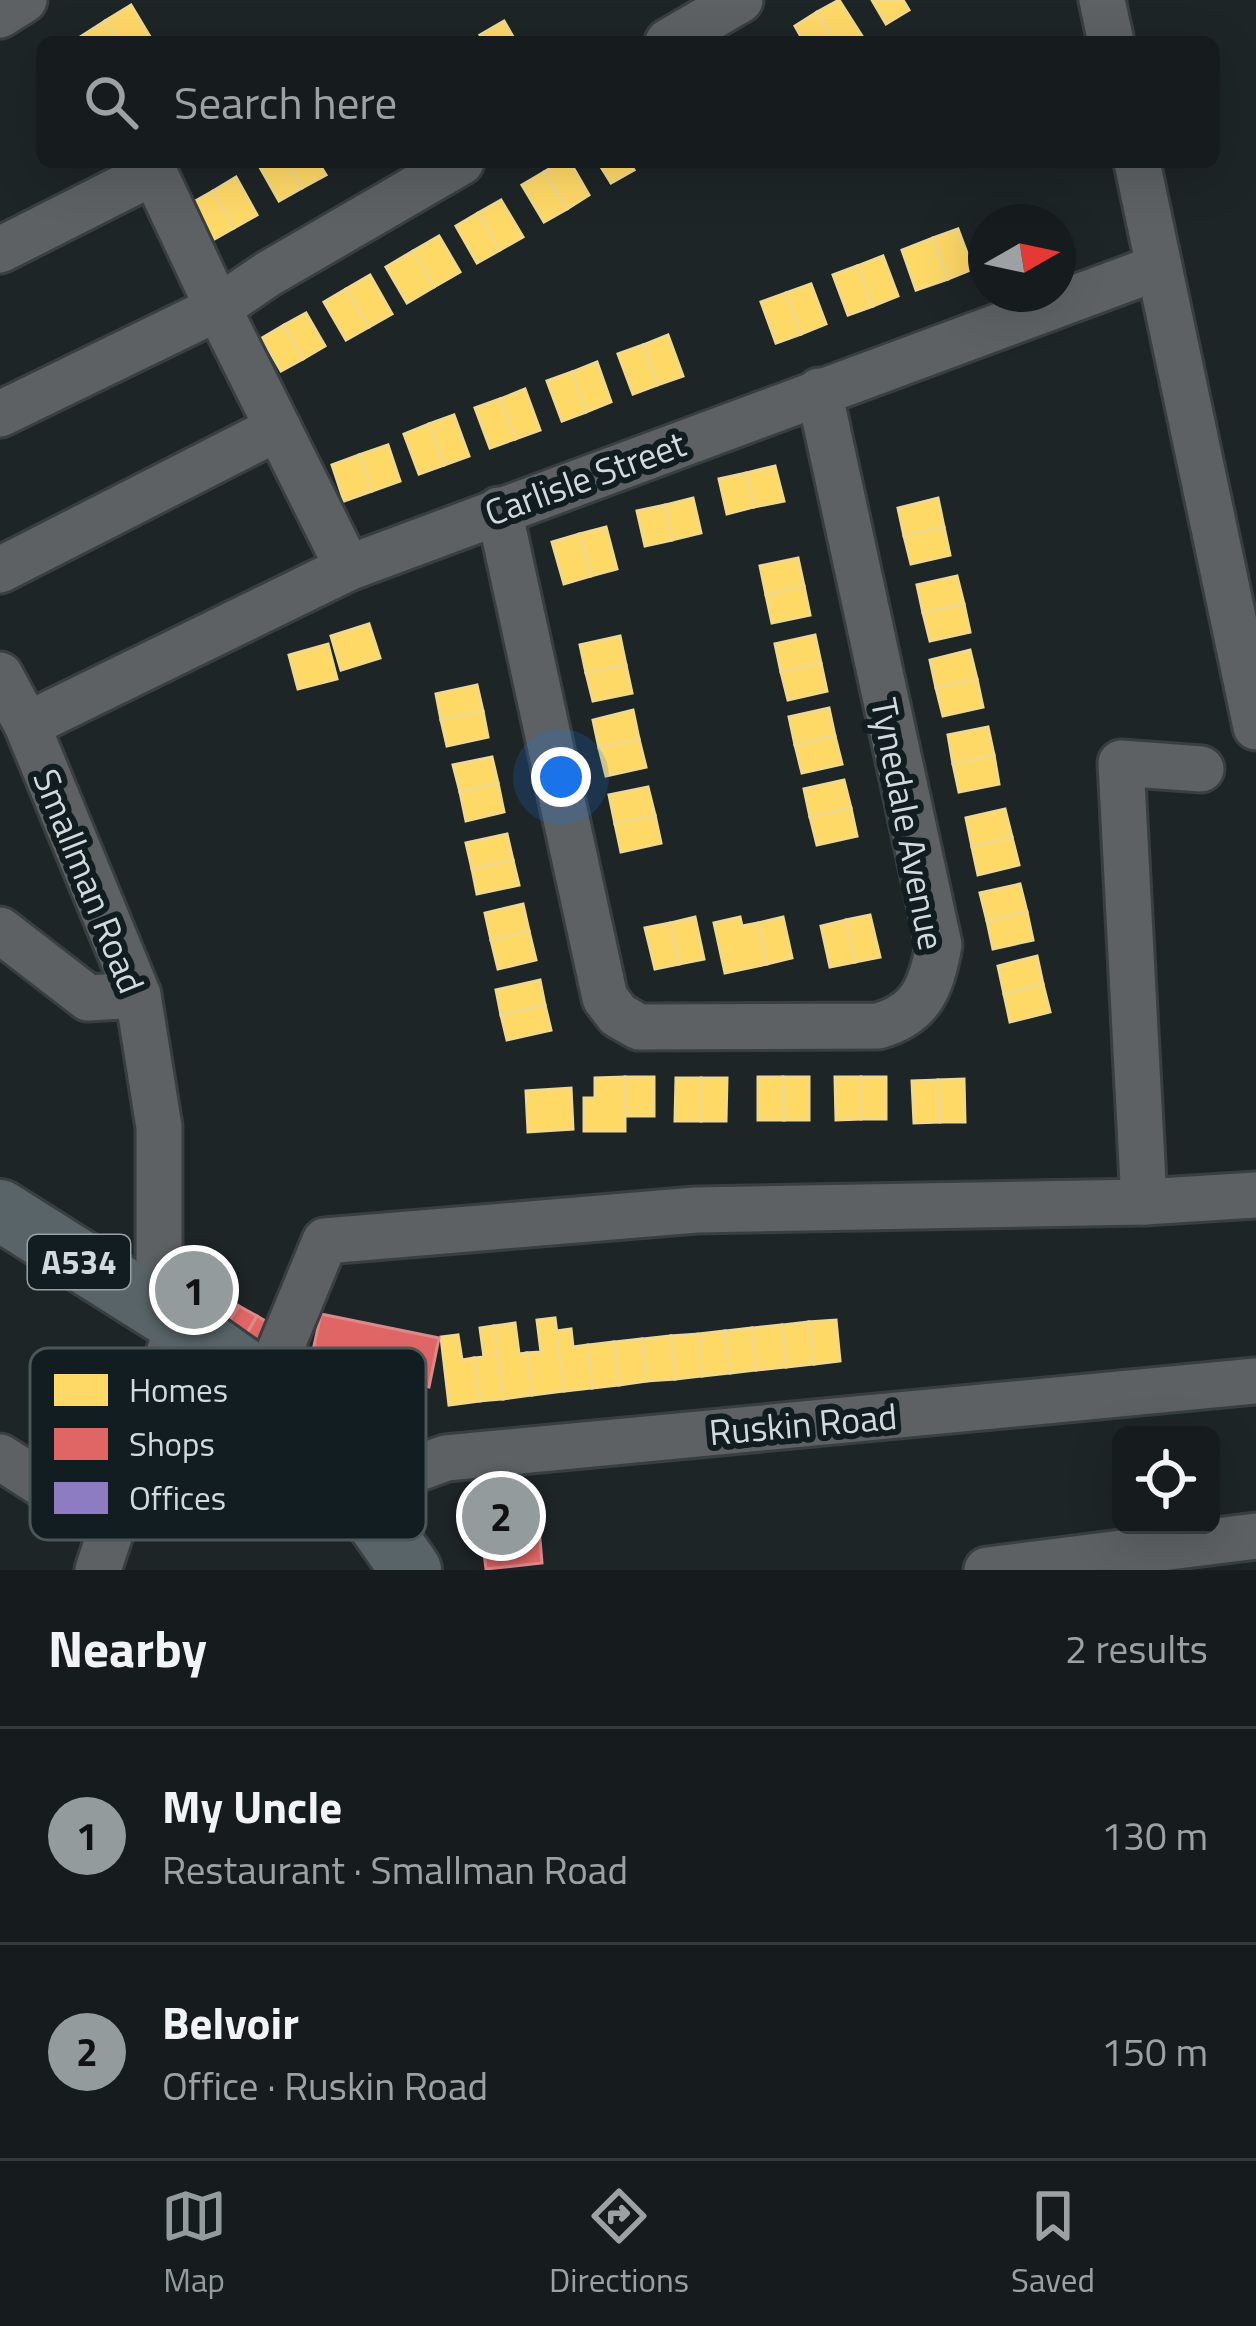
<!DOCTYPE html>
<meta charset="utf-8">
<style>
:root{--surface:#161c1d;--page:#1f2526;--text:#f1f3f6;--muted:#9ea1a4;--line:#353a3b;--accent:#939b9d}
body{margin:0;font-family:"Titillium Web",sans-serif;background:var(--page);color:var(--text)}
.controls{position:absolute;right:36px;bottom:36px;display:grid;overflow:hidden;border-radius:18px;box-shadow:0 12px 48px #0002}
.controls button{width:108px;height:108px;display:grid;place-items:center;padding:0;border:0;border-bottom:3px solid var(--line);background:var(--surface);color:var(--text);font:60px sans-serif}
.compass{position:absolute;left:968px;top:204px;width:108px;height:108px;border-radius:50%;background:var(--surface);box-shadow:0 12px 48px #0002;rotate:81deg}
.you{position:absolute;left:561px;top:777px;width:42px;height:42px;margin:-30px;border:9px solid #fff;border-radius:50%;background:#1a73e8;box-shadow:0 0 0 18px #1a73e833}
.badge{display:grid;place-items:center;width:78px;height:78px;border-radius:50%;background:var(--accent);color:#111;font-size:39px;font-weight:700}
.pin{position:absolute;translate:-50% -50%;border:6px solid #fff;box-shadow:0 3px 12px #0006}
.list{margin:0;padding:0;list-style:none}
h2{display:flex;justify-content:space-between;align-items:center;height:156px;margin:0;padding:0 48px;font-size:51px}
h2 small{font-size:39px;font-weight:400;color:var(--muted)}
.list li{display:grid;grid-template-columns:78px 1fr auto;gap:36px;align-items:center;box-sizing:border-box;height:216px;padding:0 48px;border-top:3px solid var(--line)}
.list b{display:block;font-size:45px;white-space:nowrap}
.list p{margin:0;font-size:39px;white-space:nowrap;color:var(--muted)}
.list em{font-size:39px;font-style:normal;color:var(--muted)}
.icon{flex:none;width:66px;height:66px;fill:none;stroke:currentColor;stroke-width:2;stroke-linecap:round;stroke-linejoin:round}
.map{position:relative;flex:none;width:1256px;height:1570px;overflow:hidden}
.search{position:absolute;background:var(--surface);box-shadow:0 12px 48px #0002;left:36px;right:36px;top:36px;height:132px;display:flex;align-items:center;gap:30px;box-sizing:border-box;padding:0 42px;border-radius:18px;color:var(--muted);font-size:45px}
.sheet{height:588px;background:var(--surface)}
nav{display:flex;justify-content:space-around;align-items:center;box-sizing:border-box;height:168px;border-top:3px solid var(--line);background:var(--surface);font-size:33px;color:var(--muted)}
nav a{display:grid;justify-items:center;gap:6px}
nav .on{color:var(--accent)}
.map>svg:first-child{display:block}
.homes{fill:#ffd966;stroke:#f2d98a;stroke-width:3}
.shops{fill:#e06666;stroke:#dc898a;stroke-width:3}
.offices{fill:#8e7cc3;stroke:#a298cb;stroke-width:3}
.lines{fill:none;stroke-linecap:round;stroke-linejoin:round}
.minor-casing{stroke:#393f40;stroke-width:51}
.major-casing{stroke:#393f40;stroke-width:66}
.minor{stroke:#5d6163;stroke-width:45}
.major{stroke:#586468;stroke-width:60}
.labels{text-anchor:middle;stroke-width:12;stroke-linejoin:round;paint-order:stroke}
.shield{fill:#111d21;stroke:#98a1a5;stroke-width:3}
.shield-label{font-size:33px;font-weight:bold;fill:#d2dadd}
.street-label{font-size:36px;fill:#d2dadd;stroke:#111d21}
.key{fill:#111d21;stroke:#4b5659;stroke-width:3}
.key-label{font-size:33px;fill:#d2dadd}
</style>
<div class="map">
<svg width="1256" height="1570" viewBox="0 0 1256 1570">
<rect width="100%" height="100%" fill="#1e2527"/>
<!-- homes -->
<g class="homes">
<polygon points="839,0 862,36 852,42 835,42 817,12"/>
<polygon points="872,0 903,0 909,10 886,24"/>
<polygon points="131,5 152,40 149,42 119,42 105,21"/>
<polygon points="817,12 835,42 804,42 795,26"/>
<polygon points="105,21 119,42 84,42 80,37"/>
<polygon points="504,21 516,42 485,42 480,35"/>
<polygon points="262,162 287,162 302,188 279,201 258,164"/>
<polygon points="287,162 318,162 326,175 302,188"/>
<polygon points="561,162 570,162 589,195 567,209 544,172"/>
<polygon points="598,162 629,162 634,170 611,183"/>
<polygon points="544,172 567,209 544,222 522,185"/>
<polygon points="236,177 257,215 234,228 213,191"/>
<polygon points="213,191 234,228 211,241 190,204"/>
<polygon points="501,200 523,237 500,250 478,213"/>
<polygon points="478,213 500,250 477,263 456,226"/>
<polygon points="958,229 973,269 948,279 933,238"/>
<polygon points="439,236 460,272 434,287 413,251"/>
<polygon points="933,238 948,279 916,290 902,250"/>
<polygon points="413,251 434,287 407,303 386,267"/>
<polygon points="883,256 898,296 873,306 857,266"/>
<polygon points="857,266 873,306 848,315 833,275"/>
<polygon points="370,275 392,314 369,327 346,289"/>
<polygon points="811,284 826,324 801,334 786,293"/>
<polygon points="346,289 369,327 346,340 324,302"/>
<polygon points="786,293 801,334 776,343 761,302"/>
<polygon points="306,313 325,346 303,359 284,325"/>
<polygon points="284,325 303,359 281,371 262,338"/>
<polygon points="668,335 683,376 657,385 643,345"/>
<polygon points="643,345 657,385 633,394 618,354"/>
<polygon points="597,362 611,402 586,412 572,372"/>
<polygon points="572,372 586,412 562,421 547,381"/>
<polygon points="525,389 540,430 515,439 500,399"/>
<polygon points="500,399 515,439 490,448 475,408"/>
<polygon points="454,415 469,456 444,465 429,424"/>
<polygon points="429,424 444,465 419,474 404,434"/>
<polygon points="388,445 400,481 372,491 359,455"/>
<polygon points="359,455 372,491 344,501 332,465"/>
<polygon points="775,466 784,501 754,507 746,473"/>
<polygon points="746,473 754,507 727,514 719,479"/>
<polygon points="693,498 701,533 672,540 665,505"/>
<polygon points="938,498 944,527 904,536 898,508"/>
<polygon points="665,505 672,540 645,546 637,511"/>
<polygon points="606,527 617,569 591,576 579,534"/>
<polygon points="944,527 950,555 911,564 904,536"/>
<polygon points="579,534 591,576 564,584 552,542"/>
<polygon points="798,558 804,586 766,595 760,566"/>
<polygon points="957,576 964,604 923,613 917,585"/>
<polygon points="804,586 810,615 772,623 766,595"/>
<polygon points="964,604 970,632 930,641 923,613"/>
<polygon points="369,624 380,658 341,670 331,636"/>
<polygon points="815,635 821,663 781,672 775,644"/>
<polygon points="620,636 626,665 586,673 580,645"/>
<polygon points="328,644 337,679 298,689 289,655"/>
<polygon points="970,650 977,679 936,688 930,660"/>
<polygon points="821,663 827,691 788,700 781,672"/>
<polygon points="626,665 632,693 593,701 586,673"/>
<polygon points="977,679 983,707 943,716 936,688"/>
<polygon points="477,685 483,711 441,720 436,694"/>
<polygon points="829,708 835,736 795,745 789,717"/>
<polygon points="633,710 639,739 599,748 593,720"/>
<polygon points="483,711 488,737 447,746 441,720"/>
<polygon points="988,727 994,755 953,764 948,735"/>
<polygon points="835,736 842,764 802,773 795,745"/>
<polygon points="639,739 646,767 606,776 599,748"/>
<polygon points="994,755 999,784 959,792 953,764"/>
<polygon points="492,757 498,783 460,792 453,765"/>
<polygon points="844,780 851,808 810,817 804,789"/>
<polygon points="498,783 504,812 466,821 460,792"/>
<polygon points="648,787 655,815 615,824 609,795"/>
<polygon points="851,808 857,836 817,845 810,817"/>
<polygon points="1005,809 1012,837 972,847 966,818"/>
<polygon points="655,815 661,843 621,852 615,824"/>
<polygon points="507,834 513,860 472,869 466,843"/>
<polygon points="1012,837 1019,865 978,875 972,847"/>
<polygon points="513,860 519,885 477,894 472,869"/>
<polygon points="1020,884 1027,912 987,921 980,893"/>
<polygon points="523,904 529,931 491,940 485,913"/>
<polygon points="1027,912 1033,940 993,949 987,921"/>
<polygon points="870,915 880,957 855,962 846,920"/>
<polygon points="695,917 704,959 679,964 670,923"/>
<polygon points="740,917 742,926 758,923 767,964 725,973 714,923"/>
<polygon points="783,917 792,958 767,964 758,923"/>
<polygon points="846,920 855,962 830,967 821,926"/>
<polygon points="670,923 679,964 655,969 645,928"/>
<polygon points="529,931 536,960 498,969 491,940"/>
<polygon points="1037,956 1043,984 1004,994 998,966"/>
<polygon points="540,980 545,1005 501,1015 496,990"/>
<polygon points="1043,984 1050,1012 1010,1022 1004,994"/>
<polygon points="545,1005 551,1030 507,1040 501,1015"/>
<rect x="625" y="1077" width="29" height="39"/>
<polygon points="625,1077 625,1131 584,1131 584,1098 595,1098 595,1078"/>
<polygon points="758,1077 783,1077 784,1120 758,1120"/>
<polygon points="783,1077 809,1077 809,1120 784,1120"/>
<polygon points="835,1077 861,1077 861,1119 836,1120"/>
<rect x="861" y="1077" width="25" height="42"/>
<polygon points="676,1078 701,1078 701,1121 675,1121"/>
<polygon points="701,1078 727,1078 726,1121 701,1121"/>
<polygon points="964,1079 965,1122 940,1122 938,1080"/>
<polygon points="938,1080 940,1122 914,1123 912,1081"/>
<polygon points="571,1088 573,1129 528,1132 526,1091"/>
<polygon points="555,1318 564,1391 532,1395 527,1353 541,1352 537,1320"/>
<polygon points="836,1320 840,1361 814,1364 809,1322"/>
<polygon points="809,1322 814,1364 786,1367 782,1325"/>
<polygon points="515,1323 519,1354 527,1353 532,1395 503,1399 494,1326"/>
<polygon points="782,1325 786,1367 756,1370 752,1328"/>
<polygon points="494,1326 503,1399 480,1401 474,1358 484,1357 480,1328"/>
<polygon points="752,1328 756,1370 730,1373 725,1331"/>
<polygon points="571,1329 573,1347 588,1345 592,1388 564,1391 556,1331"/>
<polygon points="725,1331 730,1373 702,1376 698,1334"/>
<polygon points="698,1334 702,1376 675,1379 671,1336"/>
<polygon points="458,1335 462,1360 474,1358 480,1401 449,1405 441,1337"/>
<polygon points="671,1336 675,1379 647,1381 642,1339"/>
<polygon points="642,1339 647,1381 619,1385 614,1342"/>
<polygon points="614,1342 619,1385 592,1388 588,1345"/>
</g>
<!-- shops -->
<g class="shops">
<polygon points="172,1260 207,1262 209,1285 222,1295 205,1324 172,1302"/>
<polygon points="222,1295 239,1306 222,1334 205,1324"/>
<polygon points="239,1306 257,1316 240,1345 222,1334"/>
<polygon points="321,1314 439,1338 429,1387 310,1364"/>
<polygon points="257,1316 281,1330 264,1359 240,1345"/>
<polygon points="539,1527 542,1563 486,1569 481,1530"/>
</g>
<!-- offices -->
<polygon class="offices" points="535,1498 539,1527 481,1530 476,1501"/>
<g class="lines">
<!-- minor casing -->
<g class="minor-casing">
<g id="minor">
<polyline points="1102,0 1111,42"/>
<polyline points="0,15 24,0"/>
<polyline points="668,42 740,0"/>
<polyline points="1137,162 1256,727"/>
<polyline points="0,250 154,172 218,308 348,568"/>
<polyline points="0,414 218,308 268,274 461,162"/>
<path d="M 499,510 L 605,998 L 618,1015 L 639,1027 L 878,1026 C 921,1014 931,988 939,945 L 819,391"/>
<polyline points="0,570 278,428"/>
<polyline points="0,675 27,725 138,995 159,1127 159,1310"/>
<polyline points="27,725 348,568 1159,267"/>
<polyline points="0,930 88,998 138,995"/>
<polyline points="1144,1202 1256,1195"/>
<polyline points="265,1386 325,1241 696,1210 1144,1202 1121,763 1201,769"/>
<polyline points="0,1457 112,1529"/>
<polyline points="355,1491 446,1458 1256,1381"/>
<polyline points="98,1570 179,1323"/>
<polyline points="987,1570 1256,1536"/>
</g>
</g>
<!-- major casing -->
<g class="major-casing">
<polyline id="major" points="0,1210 179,1323 295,1405 411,1570"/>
</g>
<!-- minor -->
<use href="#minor" class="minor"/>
<!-- major -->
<use href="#major" class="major"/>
</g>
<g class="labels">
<!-- shield labels -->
<rect class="shield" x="28" y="1235" width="102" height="54" rx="9"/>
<g class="shield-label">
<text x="79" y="1274">A534</text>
</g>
<!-- street labels -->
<g class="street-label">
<text transform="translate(585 478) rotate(-20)" y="13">Carlisle Street</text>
<text transform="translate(908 824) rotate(79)" y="13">Tynedale Avenue</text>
<text transform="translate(89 881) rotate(68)" y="13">Smallman Road</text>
<text transform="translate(803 1424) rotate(-5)" y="13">Ruskin Road</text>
</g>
</g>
<!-- legend -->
<rect x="30" y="1348" width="396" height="192" rx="18" class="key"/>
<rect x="54" y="1374" width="54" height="32" fill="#ffd966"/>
<rect x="54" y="1428" width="54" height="32" fill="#e06666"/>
<rect x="54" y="1482" width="54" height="32" fill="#8e7cc3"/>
<g class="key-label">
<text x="129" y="1402">Homes</text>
<text x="129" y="1456">Shops</text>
<text x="129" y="1510">Offices</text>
</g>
</svg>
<div class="controls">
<button><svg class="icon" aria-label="locate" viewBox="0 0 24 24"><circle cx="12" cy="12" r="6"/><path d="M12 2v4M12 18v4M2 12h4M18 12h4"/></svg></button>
</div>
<svg class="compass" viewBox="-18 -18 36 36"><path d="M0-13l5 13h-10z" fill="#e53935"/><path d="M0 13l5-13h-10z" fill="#9ea1a4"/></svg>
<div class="you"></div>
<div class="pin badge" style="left:194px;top:1290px">1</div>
<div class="pin badge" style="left:501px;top:1516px">2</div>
<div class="search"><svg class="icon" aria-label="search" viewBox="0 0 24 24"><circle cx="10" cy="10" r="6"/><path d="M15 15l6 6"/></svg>Search here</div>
</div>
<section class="sheet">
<h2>Nearby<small>2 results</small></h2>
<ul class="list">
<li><span class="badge">1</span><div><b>My Uncle</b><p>Restaurant · Smallman Road</p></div><em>130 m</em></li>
<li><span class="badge">2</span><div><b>Belvoir</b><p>Office · Ruskin Road</p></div><em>150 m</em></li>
</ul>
</section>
<nav>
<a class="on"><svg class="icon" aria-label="map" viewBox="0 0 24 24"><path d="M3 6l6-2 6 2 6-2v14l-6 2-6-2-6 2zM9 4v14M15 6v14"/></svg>Map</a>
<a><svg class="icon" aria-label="directions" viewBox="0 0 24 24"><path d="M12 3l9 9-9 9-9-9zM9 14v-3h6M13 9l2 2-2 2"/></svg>Directions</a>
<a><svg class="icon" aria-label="saved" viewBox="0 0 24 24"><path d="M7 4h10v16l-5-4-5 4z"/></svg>Saved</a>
</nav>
